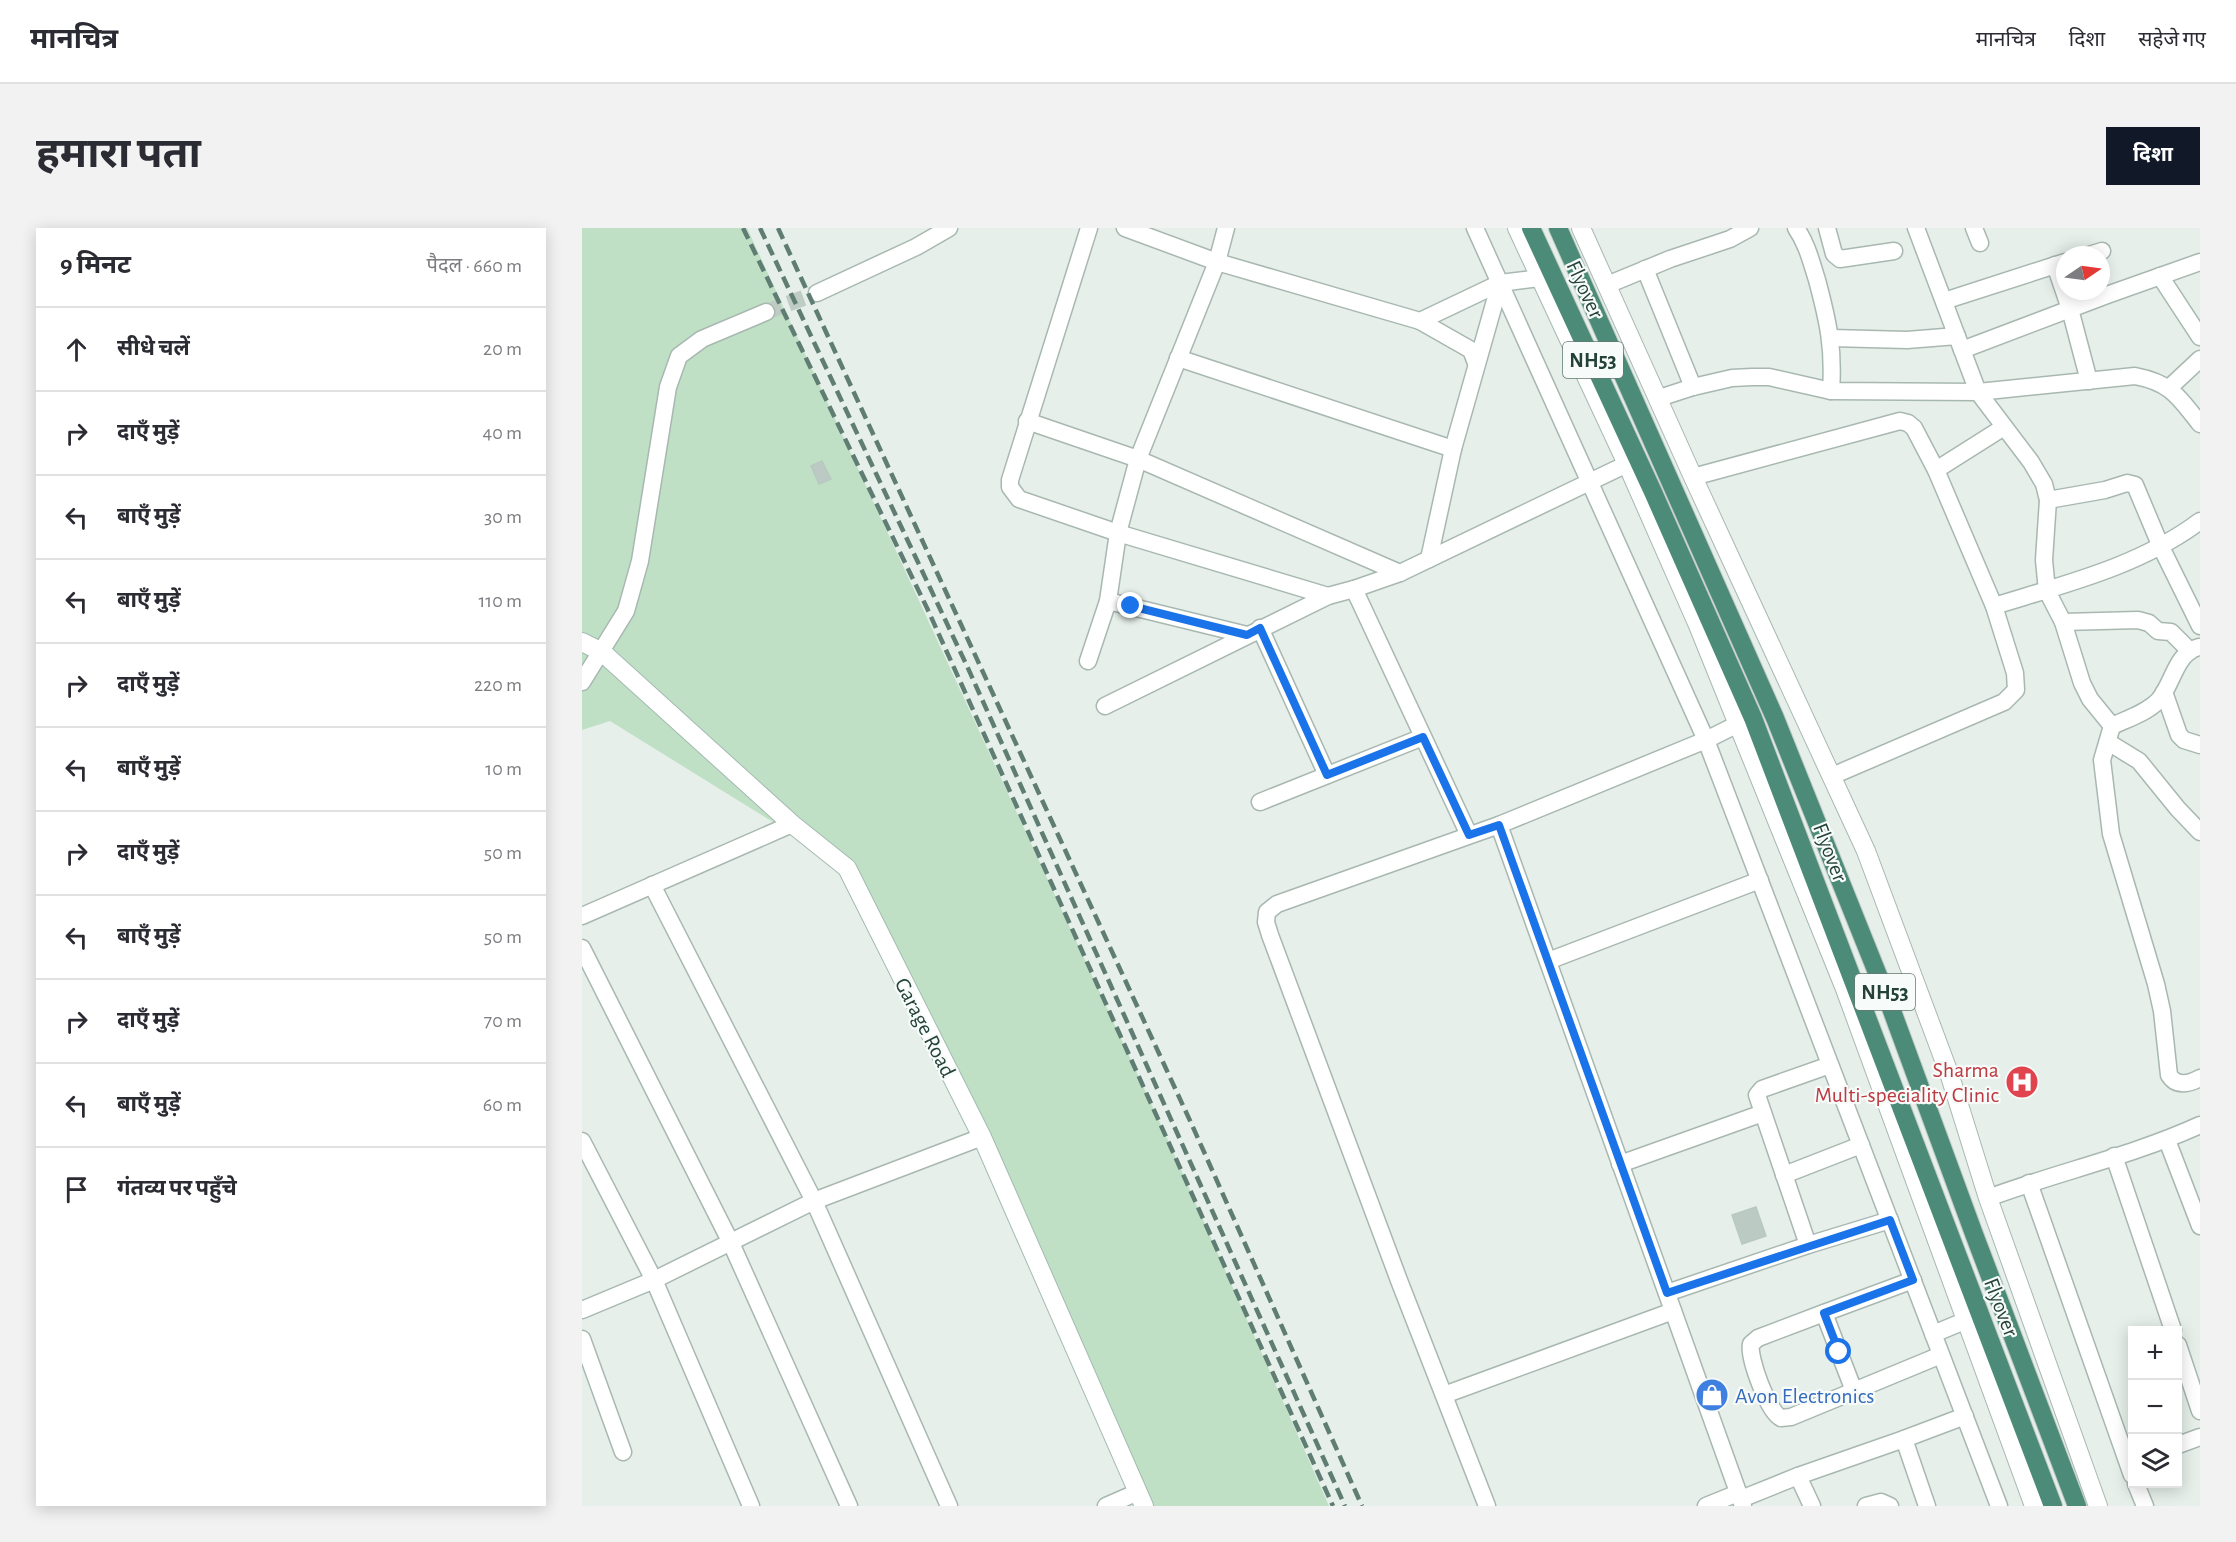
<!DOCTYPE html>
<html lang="hi">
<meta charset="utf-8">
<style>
:root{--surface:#fff;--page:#f2f2f3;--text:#2b2b33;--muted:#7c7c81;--line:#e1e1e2;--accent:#111827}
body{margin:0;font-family:"Alegreya Sans","Noto Sans Devanagari",sans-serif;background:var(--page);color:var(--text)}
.controls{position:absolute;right:18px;bottom:18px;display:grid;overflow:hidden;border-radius:0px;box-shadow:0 3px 15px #0003}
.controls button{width:54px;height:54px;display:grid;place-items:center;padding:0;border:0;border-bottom:2px solid var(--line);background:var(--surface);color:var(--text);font:30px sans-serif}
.compass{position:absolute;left:1474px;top:18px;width:54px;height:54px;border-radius:50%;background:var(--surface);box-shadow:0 3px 15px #0003;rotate:77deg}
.stop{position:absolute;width:18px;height:18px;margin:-14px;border:4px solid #1a73e8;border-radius:50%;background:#fff}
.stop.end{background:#1a73e8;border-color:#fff;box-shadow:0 2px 6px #0008}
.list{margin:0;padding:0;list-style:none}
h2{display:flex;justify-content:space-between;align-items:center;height:78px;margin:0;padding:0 24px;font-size:26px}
h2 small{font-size:20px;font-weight:400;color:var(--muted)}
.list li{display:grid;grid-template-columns:39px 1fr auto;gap:18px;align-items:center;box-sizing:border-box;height:84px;padding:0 24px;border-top:2px solid var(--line)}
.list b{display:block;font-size:22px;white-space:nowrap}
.list em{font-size:20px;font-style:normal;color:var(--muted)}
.icon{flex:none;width:33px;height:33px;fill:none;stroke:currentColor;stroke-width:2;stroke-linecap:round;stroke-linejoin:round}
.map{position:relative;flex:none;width:1618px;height:1278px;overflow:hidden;border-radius:0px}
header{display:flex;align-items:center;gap:36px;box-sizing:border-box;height:84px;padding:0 30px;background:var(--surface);border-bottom:2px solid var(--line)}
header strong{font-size:28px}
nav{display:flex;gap:33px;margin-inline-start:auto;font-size:21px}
.intro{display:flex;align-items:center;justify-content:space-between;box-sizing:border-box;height:144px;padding:0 36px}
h1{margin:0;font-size:42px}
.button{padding:15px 27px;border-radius:0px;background:var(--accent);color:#fff;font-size:21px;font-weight:700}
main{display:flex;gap:36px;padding:0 36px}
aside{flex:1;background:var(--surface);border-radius:0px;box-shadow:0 3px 15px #0003}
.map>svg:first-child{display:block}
.green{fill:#bfe0c5}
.building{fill:#bbcac3;stroke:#b8c9c1;stroke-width:1.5}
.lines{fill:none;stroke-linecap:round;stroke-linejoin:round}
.minor-tunnel{stroke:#bfccc6;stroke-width:16;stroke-dasharray:16 8;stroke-linecap:butt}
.minor-casing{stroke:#a8b8b1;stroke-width:19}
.tertiary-casing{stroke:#a8b8b1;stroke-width:20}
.secondary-casing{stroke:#a4bbb1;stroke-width:20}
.trunk-casing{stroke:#c2cac7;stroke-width:20}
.minor{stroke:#fff;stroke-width:16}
.tertiary{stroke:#fff;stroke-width:18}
.secondary{stroke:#fff;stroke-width:18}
.trunk{stroke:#4c8b78;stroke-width:18}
.rail{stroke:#5f7d73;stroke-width:4.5;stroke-dasharray:12 6;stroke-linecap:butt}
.route{stroke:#1a73e8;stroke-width:8}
.labels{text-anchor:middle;stroke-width:4.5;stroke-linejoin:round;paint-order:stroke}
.shield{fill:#f7fbf9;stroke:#637a72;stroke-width:1.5}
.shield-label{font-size:21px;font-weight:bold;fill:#244238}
.street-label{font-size:22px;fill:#244238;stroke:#f7fbf9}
.health-label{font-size:22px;fill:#be3a42;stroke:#f7fbf9;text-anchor:end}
.shop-label{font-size:22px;fill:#366cbe;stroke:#f7fbf9;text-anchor:start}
</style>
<header>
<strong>मानचित्र</strong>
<nav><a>मानचित्र</a><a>दिशा</a><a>सहेजे गए</a></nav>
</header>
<div class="intro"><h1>हमारा पता</h1><a class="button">दिशा</a></div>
<main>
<aside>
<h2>9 मिनट<small>पैदल · 660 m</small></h2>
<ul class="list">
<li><svg class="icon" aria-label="ahead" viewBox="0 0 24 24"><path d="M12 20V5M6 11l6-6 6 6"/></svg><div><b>सीधे चलें</b></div><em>20 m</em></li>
<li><svg class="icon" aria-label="right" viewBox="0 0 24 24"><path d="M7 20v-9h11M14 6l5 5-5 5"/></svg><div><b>दाएँ मुड़ें</b></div><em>40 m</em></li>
<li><svg class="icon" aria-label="left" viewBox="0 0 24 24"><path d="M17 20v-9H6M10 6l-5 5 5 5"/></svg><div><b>बाएँ मुड़ें</b></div><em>30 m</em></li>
<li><svg class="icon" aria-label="left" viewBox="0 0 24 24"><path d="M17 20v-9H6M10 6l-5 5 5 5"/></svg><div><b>बाएँ मुड़ें</b></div><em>110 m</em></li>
<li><svg class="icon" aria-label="right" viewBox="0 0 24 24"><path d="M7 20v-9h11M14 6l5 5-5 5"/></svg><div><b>दाएँ मुड़ें</b></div><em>220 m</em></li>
<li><svg class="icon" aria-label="left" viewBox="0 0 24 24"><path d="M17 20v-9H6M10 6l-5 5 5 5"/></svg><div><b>बाएँ मुड़ें</b></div><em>10 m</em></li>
<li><svg class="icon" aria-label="right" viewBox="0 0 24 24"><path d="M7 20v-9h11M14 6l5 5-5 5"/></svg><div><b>दाएँ मुड़ें</b></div><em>50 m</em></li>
<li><svg class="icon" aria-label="left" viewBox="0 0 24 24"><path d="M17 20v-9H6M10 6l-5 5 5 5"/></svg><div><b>बाएँ मुड़ें</b></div><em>50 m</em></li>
<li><svg class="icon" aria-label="right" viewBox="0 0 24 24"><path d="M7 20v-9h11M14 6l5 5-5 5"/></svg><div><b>दाएँ मुड़ें</b></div><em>70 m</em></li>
<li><svg class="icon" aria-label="left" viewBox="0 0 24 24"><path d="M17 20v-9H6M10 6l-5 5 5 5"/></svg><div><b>बाएँ मुड़ें</b></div><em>60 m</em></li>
<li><svg class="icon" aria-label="arrive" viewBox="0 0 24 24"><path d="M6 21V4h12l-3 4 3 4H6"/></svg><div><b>गंतव्य पर पहुँचे</b></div></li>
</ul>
</aside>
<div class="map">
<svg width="1618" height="1278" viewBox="0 0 1618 1278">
<rect width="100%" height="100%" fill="#e6efea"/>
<!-- green -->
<polygon class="green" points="0,0 165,0 585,910 747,1278 562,1278 265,640 28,493 0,502"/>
<!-- building -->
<g class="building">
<polygon points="240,233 249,251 237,256 229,238"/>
<polygon points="1174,979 1184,1008 1160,1016 1150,987"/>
</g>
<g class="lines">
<!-- minor-tunnel -->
<polyline class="minor-tunnel" points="184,84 235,65"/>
<!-- minor casing -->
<g class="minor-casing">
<g id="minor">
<polyline points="507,0 428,252 428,259 437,271 536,305 746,368"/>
<polyline points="543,0 635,34 838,93 918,55 958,50"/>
<polyline points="893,0 1124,512 1417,1278"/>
<path d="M 1214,0 C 1225,16 1229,33 1235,52 C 1246,93 1252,120 1249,163"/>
<polyline points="1245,0 1252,26 1258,31 1312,23"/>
<path d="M 1334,0 L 1396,164 L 1449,234 L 1462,256 L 1466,272 L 1462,332 L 1465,363 L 1481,394 L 1500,455 L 1508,471 L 1530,498 L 1520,532 L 1529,606 L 1574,756 L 1580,783 L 1587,847 C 1594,859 1607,856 1618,850"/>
<polyline points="1392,0 1398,15"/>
<polyline points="1507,27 1520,23"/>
<polyline points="1473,37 1488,81 1507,153"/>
<polyline points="1063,41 1111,159"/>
<polyline points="1578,48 1618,109"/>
<polyline points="1025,57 1088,31 1148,11 1168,0"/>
<polyline points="235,65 334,19 367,0"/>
<polyline points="1362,73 1483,34"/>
<polyline points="838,93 889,122 894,135"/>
<polyline points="1249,110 1325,112 1375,108"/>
<polyline points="1380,122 1525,67 1618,34"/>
<polyline points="596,130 871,221"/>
<polyline points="1587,160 1618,131"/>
<path d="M 1077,170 L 1111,159 L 1150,150 L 1170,149 L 1187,149 L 1249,163 L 1396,164 L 1553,148 C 1589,155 1596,168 1618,196"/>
<polyline points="445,193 556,231 818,345"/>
<polyline points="1354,242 1422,199"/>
<polyline points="1111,249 1318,193 1326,195 1332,200 1354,242 1412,378 1433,445 1434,462 1422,474 1250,548"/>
<polyline points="1466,272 1523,262 1545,255 1553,257 1579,319 1618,398"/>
<polyline points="847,331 871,221 918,55"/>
<polyline points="772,361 887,607"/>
<polyline points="526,373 665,407"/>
<path d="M 1412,378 C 1483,356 1558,338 1618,293"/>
<polyline points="1481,394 1556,392 1567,395 1576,403 1589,404 1608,423"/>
<polyline points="678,400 745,547"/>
<polyline points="506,433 526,373 536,305 556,231 635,34 644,0"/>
<polyline points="0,454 44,383 58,333 86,159 97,128 120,111 184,84"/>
<polyline points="1582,464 1597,507 1602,512 1618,517"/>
<polyline points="523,478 746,368 772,361 818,345 1045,236"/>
<path d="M 1530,498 C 1545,491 1564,485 1576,473 C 1591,457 1593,425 1617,419"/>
<polyline points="1526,514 1557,533 1596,581 1618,604"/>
<polyline points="678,574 841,509"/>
<polyline points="917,597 1161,1278"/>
<polyline points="70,657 232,973 367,1278"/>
<polyline points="0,688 210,596"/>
<polyline points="0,720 149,1015 267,1278"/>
<polyline points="966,733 1178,652"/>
<polyline points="1585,912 1618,998"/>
<polyline points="0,913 72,1052 169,1278"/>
<polyline points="1532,928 1591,1102"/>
<polyline points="1038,936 1181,885"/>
<polyline points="1202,947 1279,917"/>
<polyline points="1447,955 1550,1247"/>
<path d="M 1406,970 C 1476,944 1550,928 1618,897"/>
<polyline points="1226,1017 1308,992"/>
<polyline points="1331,1052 1242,1085 1272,1163 1359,1127"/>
<polyline points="1085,1065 1226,1017 1175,867 1180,861 1248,837"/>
<polyline points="0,1082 72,1052 232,973 400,909"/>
<path d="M 1242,1085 L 1176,1110 L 1169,1116 C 1166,1129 1186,1184 1199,1190 L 1209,1189 L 1272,1163"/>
<polyline points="1351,1106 1385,1092"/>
<polyline points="0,1111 41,1224"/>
<polyline points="1596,1117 1618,1183"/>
<polyline points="862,1167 1091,1083"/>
<polyline points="1322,1211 1383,1188"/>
<polyline points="1596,1217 1618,1209"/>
<polyline points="1554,1256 1563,1278"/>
<polyline points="1159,1271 1216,1248"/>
<polyline points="524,1278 556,1264"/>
<polyline points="905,1278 818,1055 688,707 684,694 685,684 695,676 917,597 1124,512 1156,496"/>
<polyline points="1124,1278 1156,1265"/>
<polyline points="1230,1278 1216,1248 1322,1211 1345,1278"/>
<polyline points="1284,1278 1299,1274 1308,1278"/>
</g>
</g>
<!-- tertiary casing -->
<g class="tertiary-casing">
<g id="tertiary">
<polyline points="935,0 1045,236 1115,395 1263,761 1452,1278"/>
<polyline points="999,0 1111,249 1284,623 1368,848 1406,970 1516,1278"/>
</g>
</g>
<!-- secondary casing -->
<g class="secondary-casing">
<polyline id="secondary" points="0,414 20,424 210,596 265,640 400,909 562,1278"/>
</g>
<!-- trunk casing -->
<g class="trunk-casing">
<g id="trunk">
<polyline points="949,0 1071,264 1171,490 1471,1278"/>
<polyline points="976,0 1193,490 1306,772 1392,1006 1495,1278"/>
</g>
</g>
<!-- minor -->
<use href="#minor" class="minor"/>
<!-- tertiary -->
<use href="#tertiary" class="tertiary"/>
<!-- secondary -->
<use href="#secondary" class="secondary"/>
<!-- trunk -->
<use href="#trunk" class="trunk"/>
<!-- rail -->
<g class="rail">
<polyline points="161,0 345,380 751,1278"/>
<polyline points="178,0 385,438 763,1278"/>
<polyline points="196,0 610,897 780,1278"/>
</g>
</g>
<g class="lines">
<!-- route -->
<polyline class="route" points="549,378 665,407 678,400 745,547 841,509 887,607 917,597 1085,1065 1308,992 1331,1052 1242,1085 1257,1124"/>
</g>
<!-- icons -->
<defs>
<g id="hospital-disc" transform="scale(1.725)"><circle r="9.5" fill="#e0444e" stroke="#f7fbf9"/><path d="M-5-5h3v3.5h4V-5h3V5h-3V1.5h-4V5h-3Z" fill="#fff"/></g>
<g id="shop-disc" transform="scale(1.725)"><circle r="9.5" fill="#3f7fe0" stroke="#f7fbf9"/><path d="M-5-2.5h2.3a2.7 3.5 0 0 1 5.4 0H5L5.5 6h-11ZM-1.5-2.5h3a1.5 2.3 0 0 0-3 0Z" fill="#fff"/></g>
</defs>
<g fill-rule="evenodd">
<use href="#hospital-disc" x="1440" y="854"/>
<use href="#shop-disc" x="1130" y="1167"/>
</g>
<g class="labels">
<!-- shield labels -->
<g class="shield">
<rect x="981" y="114" width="60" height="36" rx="4.5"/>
<rect x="1273" y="746" width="60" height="36" rx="4.5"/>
</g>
<g class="shield-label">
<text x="1011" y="139">NH53</text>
<text x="1303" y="771">NH53</text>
</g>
<!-- street labels -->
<g class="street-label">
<text transform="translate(1004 61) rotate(65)" y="8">Flyover</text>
<text transform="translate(1249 624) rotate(69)" y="8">Flyover</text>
<text transform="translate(344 799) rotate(63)" y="8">Garage Road</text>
<text transform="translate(1420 1079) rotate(69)" y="8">Flyover</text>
</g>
<!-- health labels -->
<g class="health-label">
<text x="1417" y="849">Sharma<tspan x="1417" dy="25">Multi-speciality Clinic</tspan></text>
</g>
<!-- shop labels -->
<g class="shop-label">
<text x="1153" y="1175">Avon Electronics</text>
</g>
</g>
</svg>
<div class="controls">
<button>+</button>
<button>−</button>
<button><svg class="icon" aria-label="layers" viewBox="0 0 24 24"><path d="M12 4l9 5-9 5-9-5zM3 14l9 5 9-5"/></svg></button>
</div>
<svg class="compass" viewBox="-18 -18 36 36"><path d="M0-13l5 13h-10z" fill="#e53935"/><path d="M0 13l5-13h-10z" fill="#7c7c81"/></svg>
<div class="stop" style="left:1257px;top:1124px"></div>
<div class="stop end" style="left:549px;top:378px"></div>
</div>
</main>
